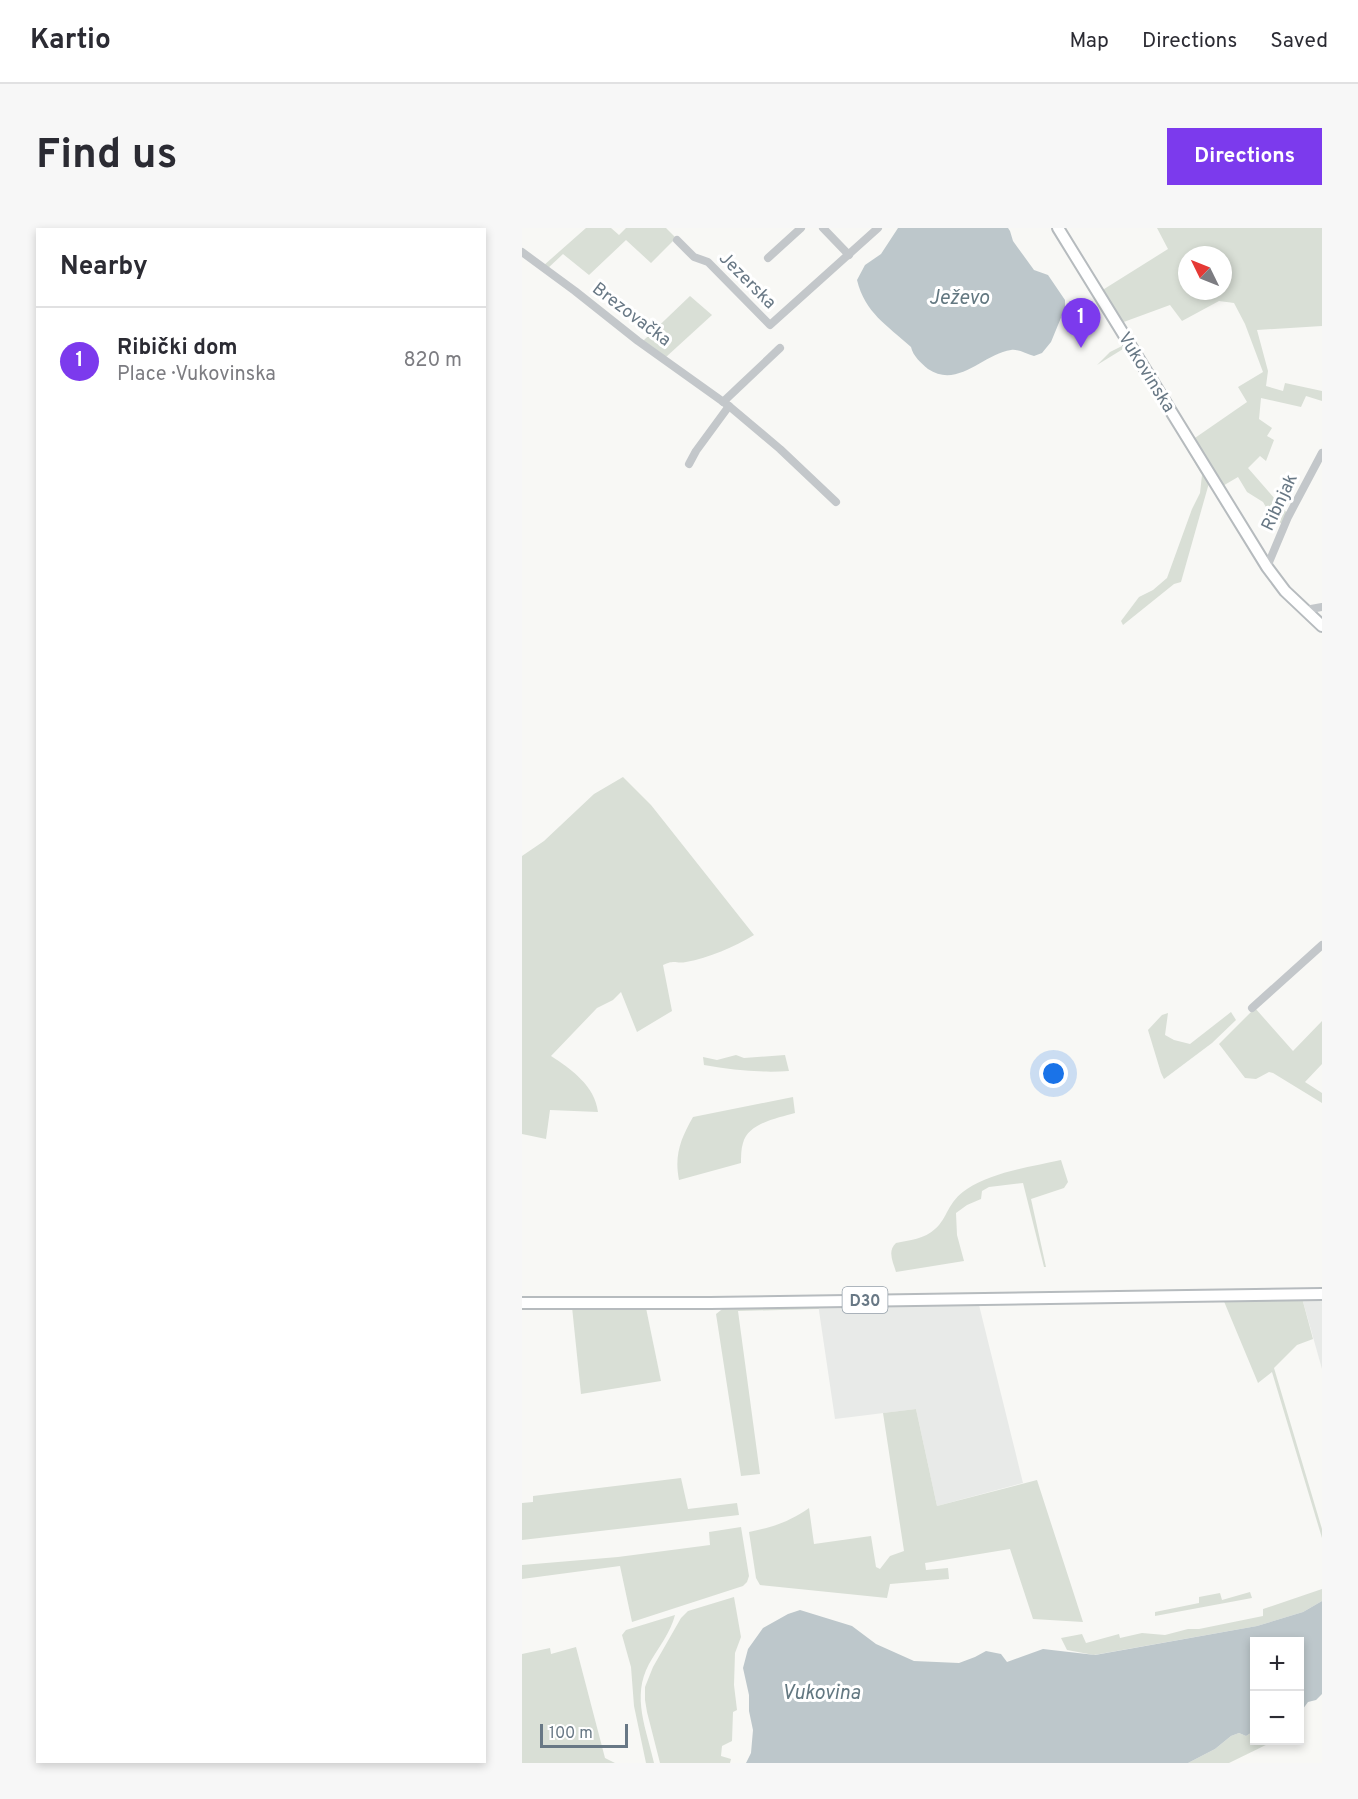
<!DOCTYPE html>
<meta charset="utf-8">
<style>
:root{--surface:#fff;--page:#f7f7f7;--text:#2b2b33;--muted:#7c7c81;--line:#e1e1e2;--accent:#7c3aed}
body{margin:0;font-family:Overpass,sans-serif;background:var(--page);color:var(--text)}
.controls{position:absolute;right:18px;bottom:18px;display:grid;overflow:hidden;border-radius:0px;box-shadow:0 3px 9px #0003}
.controls button{width:54px;height:54px;display:grid;place-items:center;padding:0;border:0;border-bottom:2px solid var(--line);background:var(--surface);color:var(--text);font:30px sans-serif}
.compass{position:absolute;left:656px;top:18px;width:54px;height:54px;border-radius:50%;background:var(--surface);box-shadow:0 3px 9px #0003;rotate:313deg}
.scale{position:absolute;left:18px;bottom:15px;width:88px;box-sizing:border-box;padding-left:6px;border:3px solid #687885;border-top:0;font-size:16px;line-height:21px;white-space:nowrap;color:#687885;-webkit-text-stroke:4px #fff;paint-order:stroke}
.you{position:absolute;left:532px;top:846px;width:21px;height:21px;margin:-15px;border:4px solid #fff;border-radius:50%;background:#1a73e8;box-shadow:0 0 0 9px #1a73e833}
.badge{display:grid;place-items:center;width:39px;height:39px;border-radius:50%;background:var(--accent);color:#fff;font-size:20px;font-weight:700}
.pin{position:absolute;translate:-50% -50px;filter:drop-shadow(0 2px 3px #0008)}
.pin::after{content:'';position:absolute;top:32px;width:21px;height:18px;background:inherit;clip-path:polygon(0 0,100% 0,50% 100%)}
.list{margin:0;padding:0;list-style:none}
h2{display:flex;justify-content:space-between;align-items:center;height:78px;margin:0;padding:0 24px;font-size:26px}
h2 small{font-size:20px;font-weight:400;color:var(--muted)}
.list li{display:grid;grid-template-columns:39px 1fr auto;gap:18px;align-items:center;box-sizing:border-box;height:108px;padding:0 24px;border-top:2px solid var(--line)}
.list b{display:block;font-size:22px;white-space:nowrap}
.list p{margin:0;font-size:20px;white-space:nowrap;color:var(--muted)}
.list em{font-size:20px;font-style:normal;color:var(--muted)}
.map{position:relative;flex:none;width:800px;height:1535px;overflow:hidden;border-radius:0px}
header{display:flex;align-items:center;gap:36px;box-sizing:border-box;height:84px;padding:0 30px;background:var(--surface);border-bottom:2px solid var(--line)}
header strong{font-size:28px}
nav{display:flex;gap:33px;margin-inline-start:auto;font-size:21px}
.intro{display:flex;align-items:center;justify-content:space-between;box-sizing:border-box;height:144px;padding:0 36px}
h1{margin:0;font-size:42px}
.button{padding:15px 27px;border-radius:0px;background:var(--accent);color:#fff;font-size:21px;font-weight:700}
main{display:flex;gap:36px;padding:0 36px}
aside{flex:1;background:var(--surface);border-radius:0px;box-shadow:0 3px 9px #0003}
.map>svg:first-child{display:block}
.built{fill:#e8eae8}
.green{fill:#d9dfd6;fill-rule:evenodd}
.water{fill:#bdc7cb}
.lines{fill:none;stroke-linecap:round;stroke-linejoin:round}
.major-casing{stroke:#b6bbbe;stroke-width:14}
.minor{stroke:#c3c7ca;stroke-width:8}
.major{stroke:#fff;stroke-width:10}
.labels{text-anchor:middle;stroke-width:6;stroke-linejoin:round;paint-order:stroke}
.shield{fill:#fff;stroke:#95a0aa;stroke-width:1.5}
.shield-label{font-size:16px;font-weight:bold;fill:#687885}
.street-label{font-size:18px;fill:#687885;stroke:#fff}
.water-label{font-size:20px;font-style:italic;fill:#637881;stroke:#fff}
</style>
<header>
<strong>Kartio</strong>
<nav><a>Map</a><a>Directions</a><a>Saved</a></nav>
</header>
<div class="intro"><h1>Find us</h1><a class="button">Directions</a></div>
<main>
<aside>
<h2>Nearby<small></small></h2>
<ul class="list">
<li><span class="badge">1</span><div><b>Ribički dom</b><p>Place · Vukovinska</p></div><em>820 m</em></li>
</ul>
</aside>
<div class="map">
<svg width="800" height="1535" viewBox="0 0 800 1535">
<rect width="100%" height="100%" fill="#f8f8f5"/>
<!-- built -->
<g class="built">
<polygon points="780,1070 800,1070 800,1141 782,1077"/>
<polygon points="296,1076 457,1077 501,1255 415,1278 394,1181 313,1191"/>
</g>
<!-- green -->
<g class="green">
<polygon points="64,0 89,0 97,7 104,0 144,0 154,10 129,35 104,12 67,47 41,26 25,41 21,38"/>
<path d="M 635,0 L 800,0 L 800,98 L 735,102 L 746,143 L 744,158 L 761,163 L 763,155 L 800,163 L 800,173 L 784,168 L 779,179 L 739,170 L 737,191 L 750,200 L 745,208 L 752,212 L 744,233 L 738,228 L 726,240 L 766,286 L 761,297 L 748,286 L 741,274 L 725,264 L 716,249 L 699,259 L 670,212 L 725,174 L 716,159 L 741,144 L 723,96 L 712,75 L 697,73 L 660,93 L 648,77 L 599,95 L 579,63 L 646,21 ZM 665,27 L 701,27 L 701,63 L 665,63 Z"/>
<polygon points="168,68 190,87 144,129 121,113"/>
<polygon points="602,117 704,277 700,279 687,255 659,354 652,356 601,397 599,393 617,369 631,362 645,350 670,281 678,265 680,247 626,155 601,121 575,137 588,124"/>
<path d="M 101,549 L 129,577 L 232,707 C 212,719 187,730 164,734 C 153,736 154,731 141,737 L 150,783 L 115,804 L 99,764 L 91,772 L 75,780 L 29,828 C 49,841 73,858 76,884 L 28,882 L 24,911 L 0,906 L 0,628 L 22,613 L 72,566 Z"/>
<polygon points="733,780 771,823 800,793 800,836 783,854 800,865 800,875 751,845 747,844 734,851 723,850 697,816"/>
<polygon points="709,784 714,792 690,815 642,851 639,845 626,802 640,787 646,785 643,807 652,812 668,816"/>
<path d="M 214,827 L 222,830 L 263,827 L 267,843 C 238,845 211,842 182,837 L 181,829 L 195,832 Z"/>
<path d="M 271,869 L 273,885 C 256,890 226,895 221,915 C 219,921 219,929 219,935 L 157,952 C 152,927 159,910 171,889 Z"/>
<path d="M 539,932 L 546,954 L 542,960 L 509,971 L 524,1039 L 522,1039 L 501,955 L 467,959 L 460,963 L 459,971 L 445,977 L 434,985 L 435,1007 L 442,1033 L 374,1044 C 371,1034 365,1023 374,1015 C 387,1012 403,1011 413,1001 C 426,990 425,974 445,961 C 471,944 508,939 539,932 Z"/>
<polygon points="780,1070 791,1111 775,1117 752,1140 800,1301 800,1310 750,1144 736,1155 701,1071"/>
<polygon points="296,1076 297,1081 216,1083 238,1246 219,1248 194,1086 203,1079"/>
<polygon points="50,1079 124,1080 139,1153 59,1166"/>
<path d="M 394,1181 L 415,1278 L 515,1252 L 561,1394 L 511,1391 L 488,1321 L 403,1335 L 404,1342 L 426,1340 L 427,1351 L 368,1356 L 365,1370 L 238,1357 L 234,1350 L 227,1304 C 251,1299 267,1294 287,1280 L 292,1316 L 349,1308 L 354,1339 L 358,1341 L 368,1328 L 382,1323 L 361,1185 Z"/>
<polygon points="159,1250 166,1281 215,1275 217,1287 0,1312 0,1275 11,1274 11,1268"/>
<polygon points="219,1299 227,1348 225,1354 221,1358 110,1394 98,1338 0,1351 0,1337 96,1329 188,1317 187,1304"/>
<polygon points="800,1361 800,1373 781,1384 735,1398 572,1427 545,1422 539,1410 560,1406 564,1415 597,1406 598,1410 620,1405 643,1407 666,1401 677,1401 741,1388 741,1381"/>
<polygon points="728,1364 730,1370 633,1388 633,1384 677,1375 677,1369 698,1365 700,1372"/>
<polygon points="212,1369 219,1409 213,1425 212,1457 215,1482 211,1484 210,1513 200,1518 199,1528 209,1531 208,1535 138,1535 125,1484 123,1472 123,1459 131,1439 159,1390 166,1383"/>
<path d="M 153,1387 C 149,1404 136,1420 127,1436 C 109,1469 125,1502 132,1535 L 124,1535 L 112,1478 L 109,1439 L 100,1407 L 104,1402 Z"/>
<polygon points="54,1419 83,1530 93,1535 0,1535 0,1426 28,1420 29,1426"/>
<polygon points="732,1503 732,1512 752,1513 707,1535 666,1535 693,1521 709,1508 717,1505 724,1508"/>
</g>
<!-- water -->
<g class="water">
<path d="M 376,0 L 486,0 L 488,3 L 491,13 L 512,42 L 526,47 L 543,72 L 543,80 L 529,114 L 520,125 L 512,128 C 504,126 497,121 489,122 C 461,126 436,161 406,141 C 399,135 391,128 389,119 C 365,97 343,85 335,52 L 343,37 L 359,26 Z"/>
<polygon points="800,1373 800,1466 794,1472 786,1474 778,1485 778,1414 732,1414 732,1503 724,1508 717,1505 709,1508 693,1521 666,1535 224,1535 229,1525 231,1502 227,1483 227,1467 221,1440 226,1421 241,1400 266,1386 278,1382 330,1398 354,1416 392,1433 437,1435 453,1429 464,1423 479,1426 485,1434 521,1421 573,1427 735,1398 781,1384"/>
</g>
<g class="lines">
<!-- major casing -->
<g class="major-casing">
<g id="major">
<polyline points="536,0 745,339 763,363 800,398"/>
<polyline points="0,1075 188,1075 800,1066"/>
</g>
</g>
<!-- minor -->
<g class="minor">
<polyline points="301,0 327,27"/>
<polyline points="155,12 172,29 186,34 248,97 356,0"/>
<polyline points="0,24 53,63 116,113 207,178 258,221 314,274"/>
<polyline points="246,30 279,0"/>
<polyline points="201,174 258,120"/>
<polyline points="167,236 174,223 207,178"/>
<polyline points="745,339 766,289 800,225"/>
<polyline points="785,384 789,381 800,379"/>
<polyline points="730,780 800,717"/>
</g>
<!-- major -->
<use href="#major" class="major"/>
</g>
<g class="labels">
<!-- shield labels -->
<rect class="shield" x="320.5" y="1059" width="45" height="26" rx="4.5"/>
<g class="shield-label">
<text x="343" y="1078">D30</text>
</g>
<!-- street labels -->
<g class="street-label">
<text transform="translate(226 52) rotate(45)" y="6">Jezerska</text>
<text transform="translate(110 86) rotate(37)" y="6">Brezovačka</text>
<text transform="translate(625 144) rotate(58)" y="6">Vukovinska</text>
<text transform="translate(757 274) rotate(-65)" y="6">Ribnjak</text>
</g>
<!-- water labels -->
<g class="water-label">
<text x="437" y="76">Ježevo</text>
<text x="299" y="1471">Vukovina</text>
</g>
</g>
</svg>
<div class="controls">
<button>+</button>
<button>−</button>
</div>
<svg class="compass" viewBox="-18 -18 36 36"><path d="M0-13l5 13h-10z" fill="#e53935"/><path d="M0 13l5-13h-10z" fill="#7c7c81"/></svg>
<div class="scale">100 m</div>
<div class="you"></div>
<div class="pin badge" style="left:559px;top:120px">1</div>
</div>
</main>
